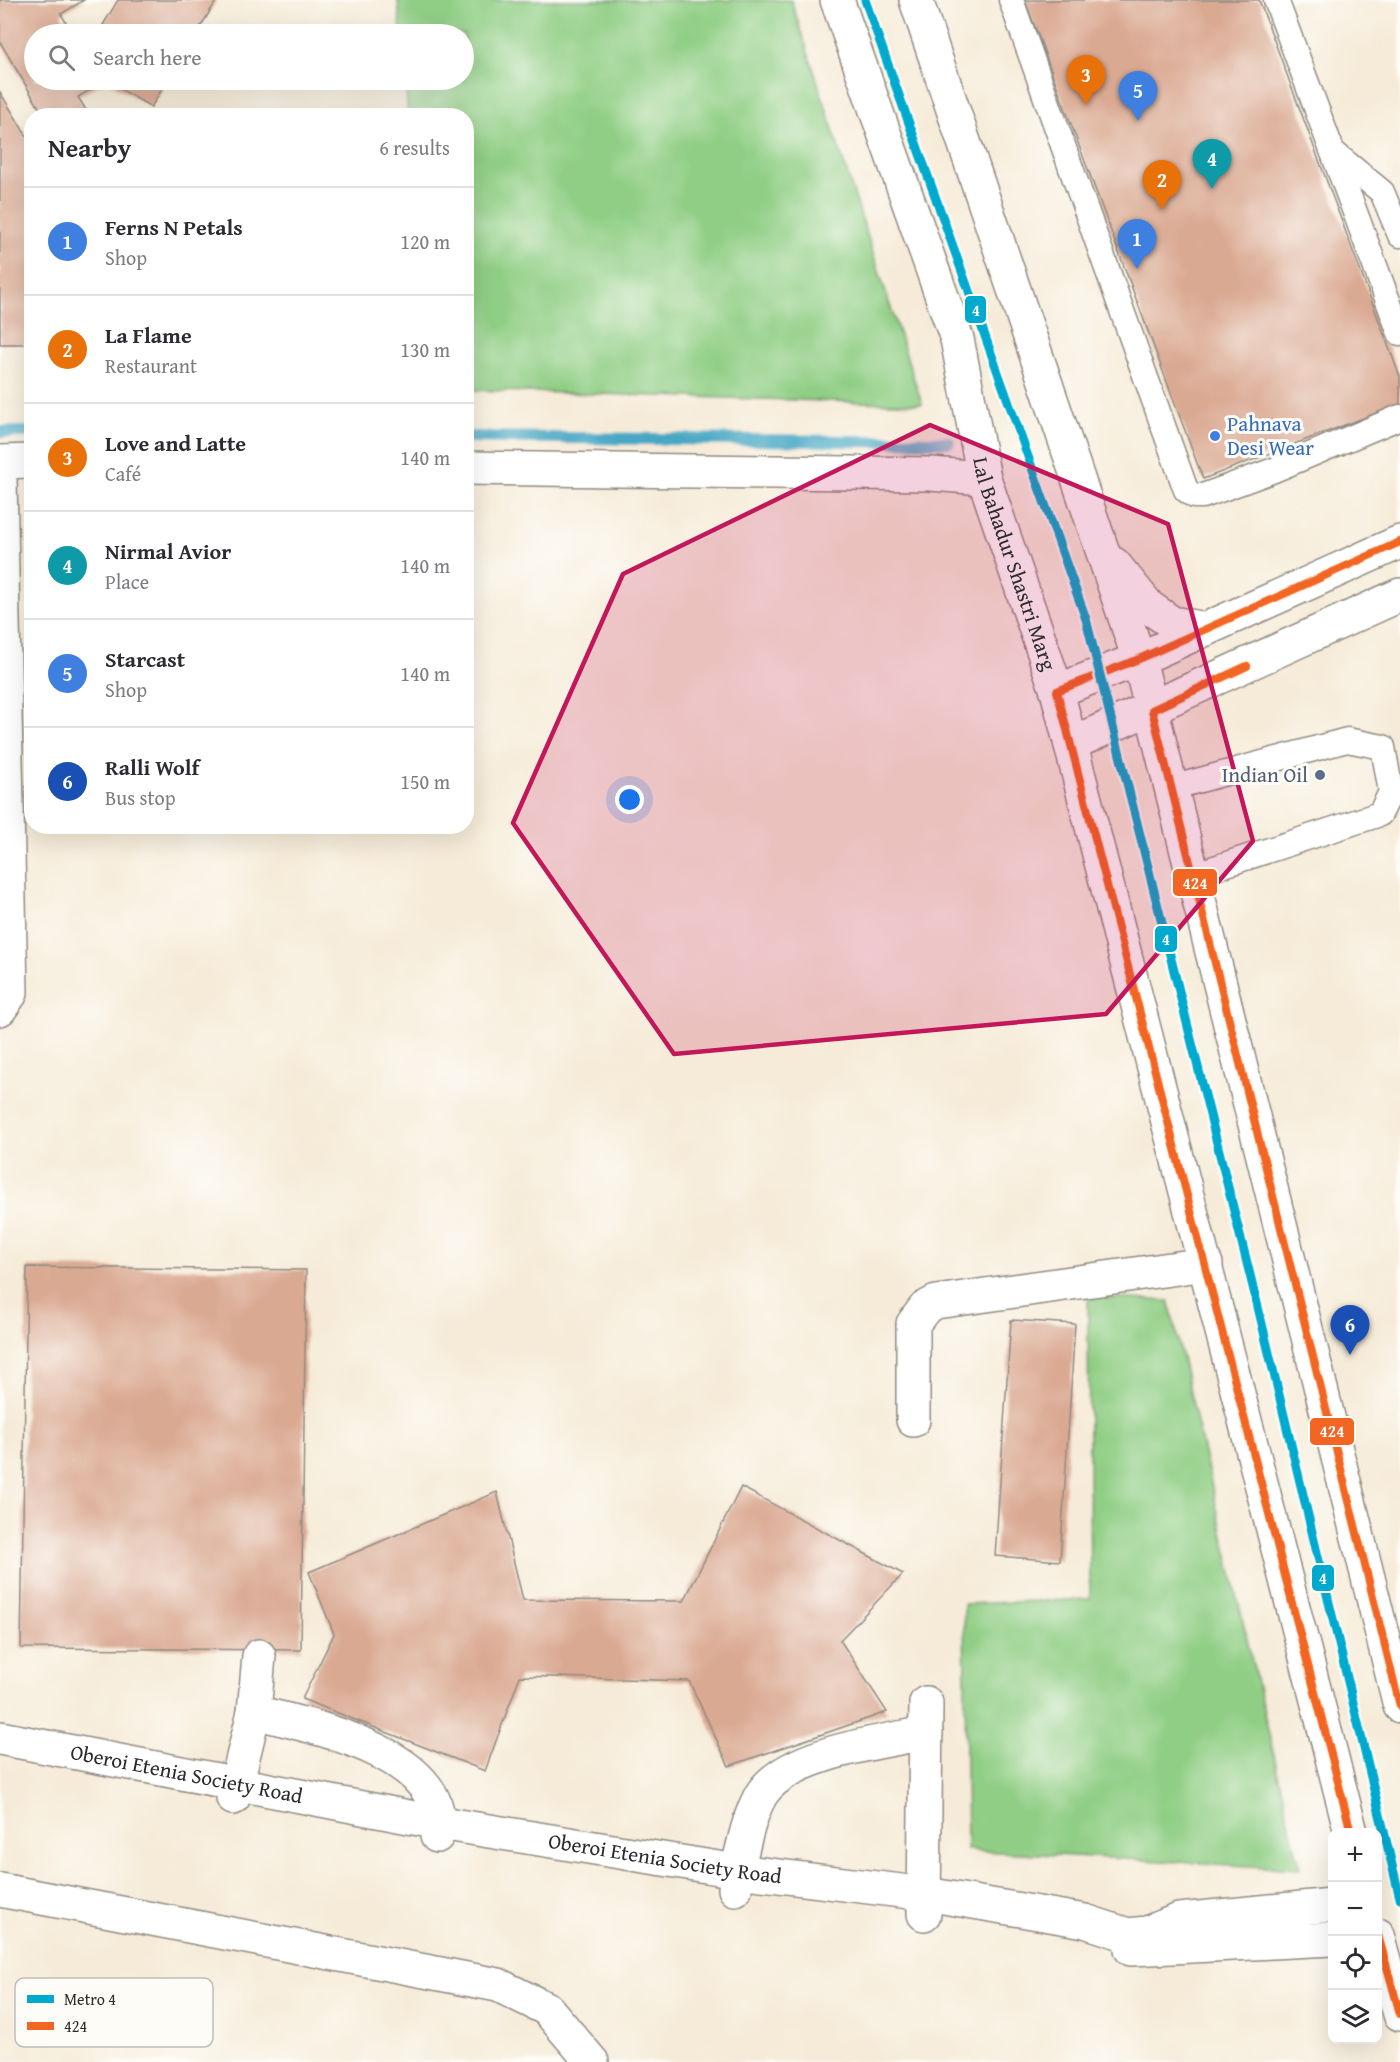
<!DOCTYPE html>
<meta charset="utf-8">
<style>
:root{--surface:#fff;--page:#f2f2f3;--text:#2b2b33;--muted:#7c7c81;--line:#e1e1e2;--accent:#db2777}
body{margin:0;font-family:"Gentium Book Plus",serif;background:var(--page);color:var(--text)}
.controls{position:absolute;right:18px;bottom:18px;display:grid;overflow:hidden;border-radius:12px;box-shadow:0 6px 24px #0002}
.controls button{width:54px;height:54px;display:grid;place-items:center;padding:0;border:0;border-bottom:2px solid var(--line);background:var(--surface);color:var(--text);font:30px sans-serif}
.you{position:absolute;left:630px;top:800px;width:21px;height:21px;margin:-15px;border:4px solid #fff;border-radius:50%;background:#1a73e8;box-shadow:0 0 0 9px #1a73e833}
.badge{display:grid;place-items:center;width:39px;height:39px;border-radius:50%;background:var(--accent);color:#fff;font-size:20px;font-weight:700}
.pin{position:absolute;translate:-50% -50px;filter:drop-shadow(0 2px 3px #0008)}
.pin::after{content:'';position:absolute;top:32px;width:21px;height:18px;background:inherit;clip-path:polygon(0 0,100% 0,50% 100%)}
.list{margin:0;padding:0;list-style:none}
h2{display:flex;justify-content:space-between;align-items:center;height:78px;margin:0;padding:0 24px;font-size:26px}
h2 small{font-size:20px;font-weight:400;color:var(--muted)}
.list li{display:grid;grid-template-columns:39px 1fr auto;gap:18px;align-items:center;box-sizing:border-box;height:108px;padding:0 24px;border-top:2px solid var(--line)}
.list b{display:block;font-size:22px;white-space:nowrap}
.list p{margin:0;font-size:20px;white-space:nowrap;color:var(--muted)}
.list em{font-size:20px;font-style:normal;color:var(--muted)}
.icon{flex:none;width:33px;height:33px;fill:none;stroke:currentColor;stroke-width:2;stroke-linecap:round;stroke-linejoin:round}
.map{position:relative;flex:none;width:1400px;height:2062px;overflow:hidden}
.search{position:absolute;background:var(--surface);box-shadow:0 6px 24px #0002;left:24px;top:24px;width:450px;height:66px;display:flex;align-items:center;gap:15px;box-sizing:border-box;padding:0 21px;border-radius:33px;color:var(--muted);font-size:22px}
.panel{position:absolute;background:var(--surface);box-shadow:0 6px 24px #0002;left:24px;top:108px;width:450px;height:726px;border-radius:24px}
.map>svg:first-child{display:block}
.green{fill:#8fce84;stroke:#5d7c58;stroke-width:1.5}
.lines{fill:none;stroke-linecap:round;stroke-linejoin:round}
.stream{stroke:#46a7c5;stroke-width:12}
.building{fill:#daa992}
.service-casing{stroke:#908b82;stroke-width:27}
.minor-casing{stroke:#908b82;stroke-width:36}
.tertiary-casing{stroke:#908b82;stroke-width:36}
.primary-casing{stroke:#908b82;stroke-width:36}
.service{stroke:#fff;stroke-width:24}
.minor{stroke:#fff;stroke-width:33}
.tertiary{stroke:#fff;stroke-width:33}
.primary{stroke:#fff;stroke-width:33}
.bus-1-casing{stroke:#fdfcf7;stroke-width:12}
.bus-1{stroke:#f26522;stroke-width:8}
.metro-1-casing{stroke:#fdfcf7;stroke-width:14}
.metro-1{stroke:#00a9ce;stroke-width:9}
.marked{fill:#c2185b;fill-opacity:0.2;stroke:#c2185b;stroke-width:4.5;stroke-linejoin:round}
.shop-dot{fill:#3f7fe0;stroke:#fdfcf7;stroke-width:2}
.service-dot{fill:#5c6f8a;stroke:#fdfcf7;stroke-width:2}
.labels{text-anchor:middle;stroke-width:6;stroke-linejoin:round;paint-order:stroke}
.shop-label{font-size:21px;fill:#366cbe;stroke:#fdfcf7;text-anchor:start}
.street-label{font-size:21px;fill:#2b2b2b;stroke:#fdfcf7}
.service-label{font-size:21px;fill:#4e5e75;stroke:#fdfcf7;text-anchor:end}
.key{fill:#fdfcf7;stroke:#bebdba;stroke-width:1.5}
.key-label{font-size:16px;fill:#2b2b2b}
.line-badge{stroke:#fdfcf7;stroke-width:2}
.badge-label{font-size:16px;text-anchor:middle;font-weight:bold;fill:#fff}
</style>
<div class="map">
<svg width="1400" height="2062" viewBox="0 0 1400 2062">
<rect width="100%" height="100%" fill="#fdfcf7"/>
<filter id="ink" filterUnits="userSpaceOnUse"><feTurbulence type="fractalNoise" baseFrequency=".0167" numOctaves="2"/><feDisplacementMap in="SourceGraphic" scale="12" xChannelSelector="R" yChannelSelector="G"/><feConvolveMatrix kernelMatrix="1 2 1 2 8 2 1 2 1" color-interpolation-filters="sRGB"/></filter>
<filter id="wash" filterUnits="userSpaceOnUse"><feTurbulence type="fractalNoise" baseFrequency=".008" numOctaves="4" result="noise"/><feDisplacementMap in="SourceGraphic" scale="24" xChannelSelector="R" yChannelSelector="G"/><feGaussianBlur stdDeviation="1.35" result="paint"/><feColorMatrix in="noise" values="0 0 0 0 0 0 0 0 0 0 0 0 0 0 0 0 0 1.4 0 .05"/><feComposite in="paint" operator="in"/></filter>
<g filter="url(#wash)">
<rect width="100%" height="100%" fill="#f6ebd8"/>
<!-- green -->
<g class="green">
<polygon points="398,0 791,0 922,404 467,390 466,116 408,115 405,80 464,80 464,34 401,34"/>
<polygon points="1088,1297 1169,1301 1300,1869 967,1850 964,1604 1090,1599"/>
</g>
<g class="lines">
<!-- stream -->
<g class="stream">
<polyline points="0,432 32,432"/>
<polyline points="466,437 949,442"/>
</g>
</g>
<g id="blocks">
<!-- building -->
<g class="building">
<polygon points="0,0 84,0 61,14 73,34 34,34 34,80 100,80 102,83 78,97 86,110 77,116 44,116 0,42"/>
<polygon points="118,0 217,0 196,34 118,34 103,25"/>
<polygon points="1025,0 1259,0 1400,377 1400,404 1203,479"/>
<polygon points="112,80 168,80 151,107 110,83"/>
<polygon points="0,92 32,145 32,344 0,344"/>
<polygon points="27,1267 306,1270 301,1650 21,1648"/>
<polygon points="1011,1320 1075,1324 1060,1561 995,1556"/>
<polygon points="741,1487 903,1574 840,1640 887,1712 729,1766 689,1681 520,1676 485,1771 302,1699 334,1634 309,1572 497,1492 523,1600 684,1601"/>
</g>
</g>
</g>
<g filter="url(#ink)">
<use href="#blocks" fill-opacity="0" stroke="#908b82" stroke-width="1.5"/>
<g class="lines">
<!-- service casing -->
<g class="service-casing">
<g id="service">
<polyline points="1011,0 1186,490 1194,496 1203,496 1274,470 1400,417"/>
<polyline points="1276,0 1400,333"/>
<polyline points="1333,152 1382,192 1400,235"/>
<polyline points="1171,788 1347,740 1383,747 1391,792 1380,814 1193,875"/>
</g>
</g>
<!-- minor casing -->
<g class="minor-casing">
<g id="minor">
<polyline points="0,462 32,461"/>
<polyline points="466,468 930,474 984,478"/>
<polyline points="0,478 11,993 0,1009"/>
<polyline points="913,1420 913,1324 925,1308 936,1302 1206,1264"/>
<polyline points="254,1712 259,1656"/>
<path id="s1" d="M 0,1738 L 440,1823 L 737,1871 L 926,1894 L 1085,1921 L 1128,1935 L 1147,1933 L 1179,1920 L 1332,1905"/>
<path d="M 233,1798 L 254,1712 C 311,1726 453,1754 437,1836"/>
<path d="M 735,1889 C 738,1864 749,1812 763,1792 C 791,1753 881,1742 926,1733"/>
<polyline points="0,1890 498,1985 547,2009 592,2062"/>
<polyline points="924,1914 926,1703"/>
<polyline points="1131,1949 1332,1939"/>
</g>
</g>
<!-- tertiary casing -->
<g class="tertiary-casing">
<g id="tertiary">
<polyline points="1057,691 1139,659 1400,542"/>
<polyline points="1071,744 1400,595"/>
</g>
</g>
<!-- primary casing -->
<g class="primary-casing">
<g id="primary">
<path id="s2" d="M 837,0 L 957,339 L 984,478 L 1057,691 L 1351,1832"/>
<polyline points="916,0 1139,659 1400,1706"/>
<polyline points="1114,564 1149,607 1172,623 1206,629"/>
<polyline points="1378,1935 1400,2014"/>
</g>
</g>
<!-- service -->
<use href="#service" class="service"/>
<!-- minor -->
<use href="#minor" class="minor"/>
<!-- tertiary -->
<use href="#tertiary" class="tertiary"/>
<!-- primary -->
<use href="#primary" class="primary"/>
<!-- bus-1 casing -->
<g class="bus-1-casing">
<g id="bus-1">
<polyline points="1247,666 1152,710 1400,1706"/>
<polyline points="1351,1832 1057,691 1139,659 1400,542"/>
<polyline points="1378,1935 1400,2014"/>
</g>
</g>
<!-- bus-1 -->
<use href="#bus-1" class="bus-1"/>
<!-- metro-1 casing -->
<g class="metro-1-casing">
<polyline id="metro-1" points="865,0 1086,619 1257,1303 1400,1898"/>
</g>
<!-- metro-1 -->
<use href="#metro-1" class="metro-1"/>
</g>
</g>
<!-- marked area -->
<path class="marked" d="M 930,425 L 1168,524 L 1253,841 L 1106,1014 L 674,1054 L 513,823 L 623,574 Z"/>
<!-- markers -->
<circle class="shop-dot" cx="1215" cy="436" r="6"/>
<circle class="service-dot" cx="1320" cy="775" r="6"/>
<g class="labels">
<!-- shop labels -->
<g class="shop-label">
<text x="1227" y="431">Pahnava<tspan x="1227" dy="24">Desi Wear</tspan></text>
</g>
<!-- street labels -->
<g class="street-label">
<text dy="7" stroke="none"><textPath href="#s2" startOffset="592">Lal Bahadur Shastri Marg</textPath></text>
<text dy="7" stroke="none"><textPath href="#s1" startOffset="190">Oberoi Etenia Society Road</textPath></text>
<text dy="7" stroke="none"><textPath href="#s1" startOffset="676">Oberoi Etenia Society Road</textPath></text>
</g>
<!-- service labels -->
<g class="service-label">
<text x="1308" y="782">Indian Oil</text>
</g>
</g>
<!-- legend -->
<rect x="15" y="1978" width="198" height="69" rx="9" class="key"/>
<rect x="27" y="1995" width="27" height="8" fill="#00a9ce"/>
<rect x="27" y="2022" width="27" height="8" fill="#f26522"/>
<g class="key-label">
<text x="64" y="2005">Metro 4</text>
<text x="64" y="2032">424</text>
</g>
<g class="line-badge">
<rect x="964" y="295" width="23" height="29" rx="6" fill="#00a9ce"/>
<rect x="1172" y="868" width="46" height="29" rx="6" fill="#f26522"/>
<rect x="1154" y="925" width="24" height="28" rx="6" fill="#00a9ce"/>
<rect x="1309" y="1417" width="46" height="29" rx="6" fill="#f26522"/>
<rect x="1311" y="1564" width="24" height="28" rx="6" fill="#00a9ce"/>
</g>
<g class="badge-label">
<text x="976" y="316">4</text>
<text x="1195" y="889">424</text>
<text x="1166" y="945">4</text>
<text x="1332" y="1437">424</text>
<text x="1323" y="1584">4</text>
</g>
</svg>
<div class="controls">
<button>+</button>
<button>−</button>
<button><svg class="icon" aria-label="locate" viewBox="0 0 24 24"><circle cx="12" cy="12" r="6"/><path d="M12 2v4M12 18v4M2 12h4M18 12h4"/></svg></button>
<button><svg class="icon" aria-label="layers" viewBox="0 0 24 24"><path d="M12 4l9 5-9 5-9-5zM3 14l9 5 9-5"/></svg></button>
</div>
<div class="you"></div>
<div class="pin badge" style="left:1137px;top:269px;background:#3f7fe0">1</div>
<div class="pin badge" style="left:1162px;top:210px;background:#e8710a">2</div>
<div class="pin badge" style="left:1086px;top:105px;background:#e8710a">3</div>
<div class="pin badge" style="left:1212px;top:189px;background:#0f9aa8">4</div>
<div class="pin badge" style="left:1138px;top:121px;background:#3f7fe0">5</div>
<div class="pin badge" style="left:1350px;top:1355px;background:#1a4fb4">6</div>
<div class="search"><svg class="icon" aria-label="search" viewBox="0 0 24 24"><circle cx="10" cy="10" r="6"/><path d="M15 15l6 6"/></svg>Search here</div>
<section class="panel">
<h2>Nearby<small>6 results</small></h2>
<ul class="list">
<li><span class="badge" style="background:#3f7fe0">1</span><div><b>Ferns N Petals</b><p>Shop</p></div><em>120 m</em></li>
<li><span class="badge" style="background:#e8710a">2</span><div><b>La Flame</b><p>Restaurant</p></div><em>130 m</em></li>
<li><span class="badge" style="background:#e8710a">3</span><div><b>Love and Latte</b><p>Café</p></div><em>140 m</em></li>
<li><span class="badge" style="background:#0f9aa8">4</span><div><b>Nirmal Avior</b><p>Place</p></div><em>140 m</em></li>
<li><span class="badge" style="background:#3f7fe0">5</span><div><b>Starcast</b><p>Shop</p></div><em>140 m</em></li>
<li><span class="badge" style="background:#1a4fb4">6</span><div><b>Ralli Wolf</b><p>Bus stop</p></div><em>150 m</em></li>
</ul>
</section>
</div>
